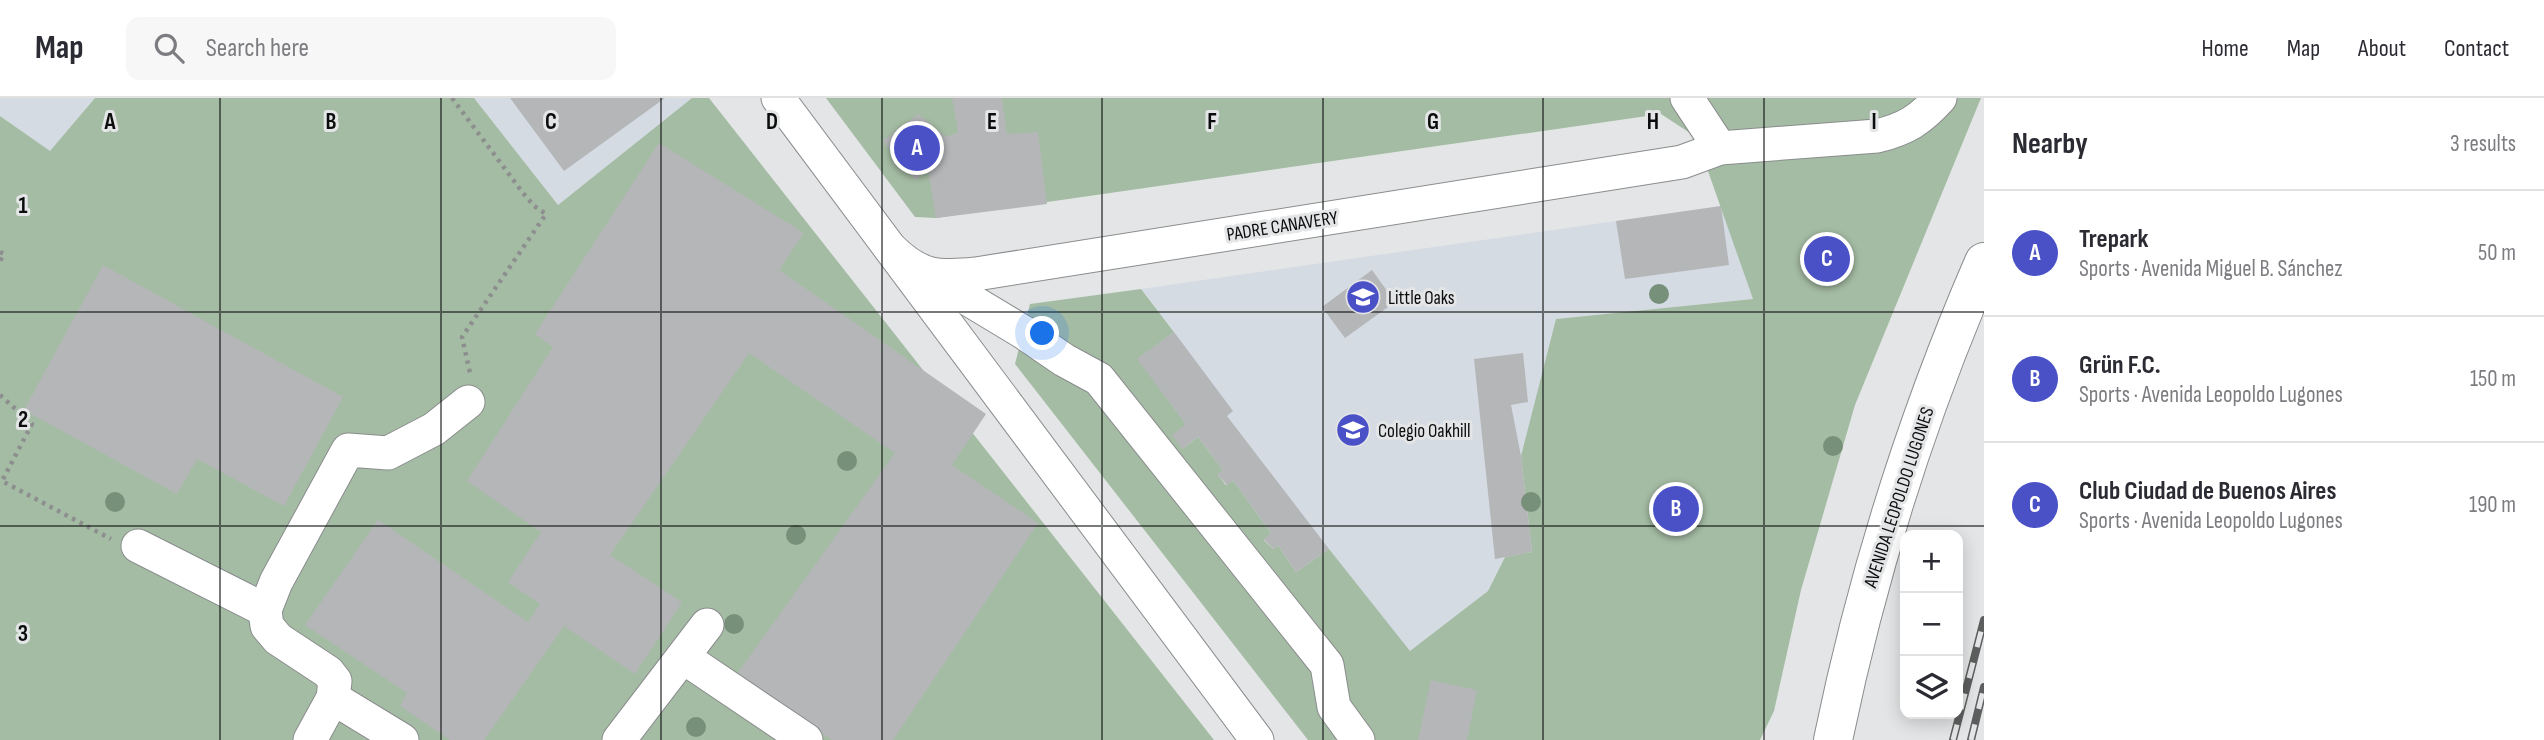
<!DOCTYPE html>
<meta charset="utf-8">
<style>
:root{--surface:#fff;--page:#f7f7f7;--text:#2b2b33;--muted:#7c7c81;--line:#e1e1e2;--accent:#4a51c7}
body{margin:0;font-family:"Sofia Sans Condensed",sans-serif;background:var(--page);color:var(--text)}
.controls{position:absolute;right:21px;bottom:21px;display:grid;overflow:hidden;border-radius:14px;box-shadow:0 4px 18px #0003}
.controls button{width:63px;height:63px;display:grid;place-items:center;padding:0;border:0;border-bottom:2px solid var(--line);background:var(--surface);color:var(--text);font:35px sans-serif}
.you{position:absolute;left:1043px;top:236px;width:24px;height:24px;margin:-18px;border:5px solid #fff;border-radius:50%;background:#1a73e8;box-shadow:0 0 0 10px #1a73e833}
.badge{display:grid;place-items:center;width:46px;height:46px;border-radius:50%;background:var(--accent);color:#fff;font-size:23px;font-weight:700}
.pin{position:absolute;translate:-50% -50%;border:4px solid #fff;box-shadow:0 2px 7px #0006}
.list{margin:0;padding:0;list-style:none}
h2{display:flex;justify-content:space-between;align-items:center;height:91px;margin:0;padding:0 28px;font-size:30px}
h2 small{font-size:23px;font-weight:400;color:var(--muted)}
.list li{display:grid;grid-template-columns:46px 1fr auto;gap:21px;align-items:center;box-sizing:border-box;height:126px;padding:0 28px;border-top:2px solid var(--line)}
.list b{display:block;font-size:26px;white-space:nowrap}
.list p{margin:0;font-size:23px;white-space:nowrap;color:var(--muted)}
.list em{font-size:23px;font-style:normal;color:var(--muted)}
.icon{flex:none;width:38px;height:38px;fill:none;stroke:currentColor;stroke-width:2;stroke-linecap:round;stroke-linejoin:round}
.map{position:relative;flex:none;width:1984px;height:642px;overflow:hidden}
header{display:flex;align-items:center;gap:42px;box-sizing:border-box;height:98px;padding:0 35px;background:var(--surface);border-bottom:2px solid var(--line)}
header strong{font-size:33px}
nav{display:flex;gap:38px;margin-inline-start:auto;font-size:24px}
.search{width:490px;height:63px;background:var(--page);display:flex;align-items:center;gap:18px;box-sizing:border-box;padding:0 24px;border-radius:14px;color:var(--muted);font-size:26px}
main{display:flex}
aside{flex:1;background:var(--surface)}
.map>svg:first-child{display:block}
.built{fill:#d4dbe3}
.green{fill:#a5bca4}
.building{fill:#b4b6b8}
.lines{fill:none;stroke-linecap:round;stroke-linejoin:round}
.minor-casing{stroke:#8a8c8d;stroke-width:35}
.highway-casing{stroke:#8a8c8d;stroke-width:40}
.path{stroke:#8d8f8f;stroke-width:4.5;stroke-dasharray:3.5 5;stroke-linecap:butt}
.minor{stroke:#fff;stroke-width:33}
.highway{stroke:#fff;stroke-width:38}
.rail-casing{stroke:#5d5f5f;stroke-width:8}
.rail{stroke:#e3e5e6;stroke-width:5;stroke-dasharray:16;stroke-linecap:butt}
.tree{fill:#77907a}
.grid{fill:none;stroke:#0b0c0c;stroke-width:2;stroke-opacity:0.55}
.labels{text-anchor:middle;stroke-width:6;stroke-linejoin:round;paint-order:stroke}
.street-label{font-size:19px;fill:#0b0c0c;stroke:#e3e5e6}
.poi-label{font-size:19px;fill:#0b0c0c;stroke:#e3e5e6;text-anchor:start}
.grid-label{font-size:23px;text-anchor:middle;font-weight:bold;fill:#0b0c0c;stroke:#e3e5e6;stroke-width:6;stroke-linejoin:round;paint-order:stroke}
</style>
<header>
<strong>Map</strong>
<div class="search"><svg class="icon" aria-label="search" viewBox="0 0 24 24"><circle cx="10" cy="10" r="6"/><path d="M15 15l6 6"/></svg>Search here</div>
<nav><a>Home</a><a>Map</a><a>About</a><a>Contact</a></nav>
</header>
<main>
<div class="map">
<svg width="1984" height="642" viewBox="0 0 1984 642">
<rect width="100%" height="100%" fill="#e3e5e6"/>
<!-- built -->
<g class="built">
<polygon points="0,0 95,0 50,54 0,18"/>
<polygon points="474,0 692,0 558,107"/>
<polygon points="1721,108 1753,201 1556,221 1532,454 1505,459 1488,493 1410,554 1329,452 1296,474 1278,447 1273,451 1264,441 1271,434 1217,376 1198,340 1182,351 1172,337 1137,261 1174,233 1141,191"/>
</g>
<!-- green -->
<g class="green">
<polygon points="95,0 474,0 558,107 692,0 709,0 1214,642 0,642 0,18 50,53"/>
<polygon points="826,0 1981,0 1855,307 1801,492 1774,613 1760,642 1308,642 1015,266 1030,206 1141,191 1174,234 1138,261 1186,326 1182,351 1198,339 1223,372 1218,377 1226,387 1233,382 1271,435 1264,442 1273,451 1278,447 1296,474 1329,451 1410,553 1488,493 1505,459 1532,454 1521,358 1556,221 1753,201 1696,39 1661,16 936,120 915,119"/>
</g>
<!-- building -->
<g class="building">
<polygon points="510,0 665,0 564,73"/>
<polygon points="952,0 1002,0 1007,36 1038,34 1047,106 936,120 928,72 915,82 883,43 918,16 946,39 958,34"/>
<polygon points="659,45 804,135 779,172 986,316 952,367 1038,425 893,642 832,642 737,576 895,355 749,255 610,457 682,504 635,576 564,528 484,642 450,642 400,608 407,595 305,527 378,422 528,524 540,506 508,484 541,434 467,383 553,249 535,236"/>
<polygon points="1721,108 1729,167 1625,181 1616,123"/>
<polygon points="103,167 343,299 284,408 197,361 177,396 24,312"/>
<polygon points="1372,172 1395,204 1345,240 1322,209"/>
<polygon points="1174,234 1233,313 1227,318 1329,451 1296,474 1278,447 1273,451 1264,441 1271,435 1233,382 1227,387 1217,376 1223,372 1198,339 1182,351 1172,337 1186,326 1137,261"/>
<polygon points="1523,255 1528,304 1511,307 1521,358 1532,454 1495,461 1474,261"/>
<polygon points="1431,582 1477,592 1467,642 1418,642"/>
</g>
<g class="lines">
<!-- minor casing -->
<g class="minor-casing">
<g id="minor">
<polyline points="778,0 1257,642"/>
<polyline points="1687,0 1720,50"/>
<path d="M 890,150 C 919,179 937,180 976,176 L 1682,64 L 1720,50 L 1877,38 C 1906,31 1920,22 1940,0"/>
<polyline points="930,178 1023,234 1064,262 1099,281 1327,567 1334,609 1358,642"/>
<polyline points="138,448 265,512"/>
<polyline points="683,559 806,642"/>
<polyline points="333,600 335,583 328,574 278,541 267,528 265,512 276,484 348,352 388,355 434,331 468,304"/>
<polyline points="310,642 333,600 402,642"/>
<polyline points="619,642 707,527"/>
</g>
</g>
<!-- highway casing -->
<g class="highway-casing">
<path id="highway" d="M 1833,642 C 1867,477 1917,318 1984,164"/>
</g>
<!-- path -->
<g class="path">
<polyline points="452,0 523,95 534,108 546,116 462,239 470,275"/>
<polyline points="0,154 4,156 0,163"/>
<polyline points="0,297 32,326 2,383 111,441"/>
</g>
<!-- minor -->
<use href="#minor" class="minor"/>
<!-- highway -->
<use href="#highway" class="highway"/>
<!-- rail casing -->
<g class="rail-casing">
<g id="rail">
<polyline points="1953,642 1984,522"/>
<polyline points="1971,642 1984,589"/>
</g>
</g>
<!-- rail -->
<use href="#rail" class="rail"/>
</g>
<!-- trees -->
<g class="tree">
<circle cx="1659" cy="196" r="10"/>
<circle cx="1833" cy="348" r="10"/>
<circle cx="847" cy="363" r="10"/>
<circle cx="115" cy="404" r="10"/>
<circle cx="1531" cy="404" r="10"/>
<circle cx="796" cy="437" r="10"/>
<circle cx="734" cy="526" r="10"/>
<circle cx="696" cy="629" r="10"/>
</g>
<!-- grid -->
<path class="grid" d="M 220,0 L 220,642M 441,0 L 441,642M 661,0 L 661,642M 882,0 L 882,642M 1102,0 L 1102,642M 1323,0 L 1323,642M 1543,0 L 1543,642M 1764,0 L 1764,642M 0,214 L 1984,214M 0,428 L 1984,428"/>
<!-- icons -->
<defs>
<g id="school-disc" transform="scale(1.75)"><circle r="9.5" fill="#4a51c7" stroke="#e3e5e6"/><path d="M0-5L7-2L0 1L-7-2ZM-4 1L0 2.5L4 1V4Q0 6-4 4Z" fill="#fff"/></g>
</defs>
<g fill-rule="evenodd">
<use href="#school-disc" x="1363" y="199"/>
<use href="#school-disc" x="1353" y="332"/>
</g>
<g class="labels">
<!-- street labels -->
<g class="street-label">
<text transform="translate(1282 127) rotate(-9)" y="7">PADRE CANAVERY</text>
<text transform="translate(1898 399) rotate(-72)" y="7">AVENIDA LEOPOLDO LUGONES</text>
</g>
<!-- poi labels -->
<g class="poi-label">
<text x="1388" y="206">Little Oaks</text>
<text x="1378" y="339">Colegio Oakhill</text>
</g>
</g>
<g class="grid-label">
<text x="110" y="31">A</text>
<text x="331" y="31">B</text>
<text x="551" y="31">C</text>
<text x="772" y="31">D</text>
<text x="992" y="31">E</text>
<text x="1212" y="31">F</text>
<text x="1433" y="31">G</text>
<text x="1653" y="31">H</text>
<text x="1874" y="31">I</text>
<text x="23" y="115">1</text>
<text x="23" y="329">2</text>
<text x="23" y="543">3</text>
</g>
</svg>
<div class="controls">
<button>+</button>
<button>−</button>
<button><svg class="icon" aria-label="layers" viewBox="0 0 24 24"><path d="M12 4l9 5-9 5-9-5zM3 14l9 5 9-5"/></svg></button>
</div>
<div class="you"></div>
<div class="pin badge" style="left:917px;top:50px">A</div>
<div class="pin badge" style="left:1676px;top:411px">B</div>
<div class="pin badge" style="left:1827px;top:161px">C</div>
</div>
<aside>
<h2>Nearby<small>3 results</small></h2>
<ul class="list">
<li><span class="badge">A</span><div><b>Trepark</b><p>Sports · Avenida Miguel B. Sánchez</p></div><em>50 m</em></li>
<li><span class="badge">B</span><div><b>Grün F.C.</b><p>Sports · Avenida Leopoldo Lugones</p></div><em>150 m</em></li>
<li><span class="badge">C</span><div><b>Club Ciudad de Buenos Aires</b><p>Sports · Avenida Leopoldo Lugones</p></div><em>190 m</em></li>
</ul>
</aside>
</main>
